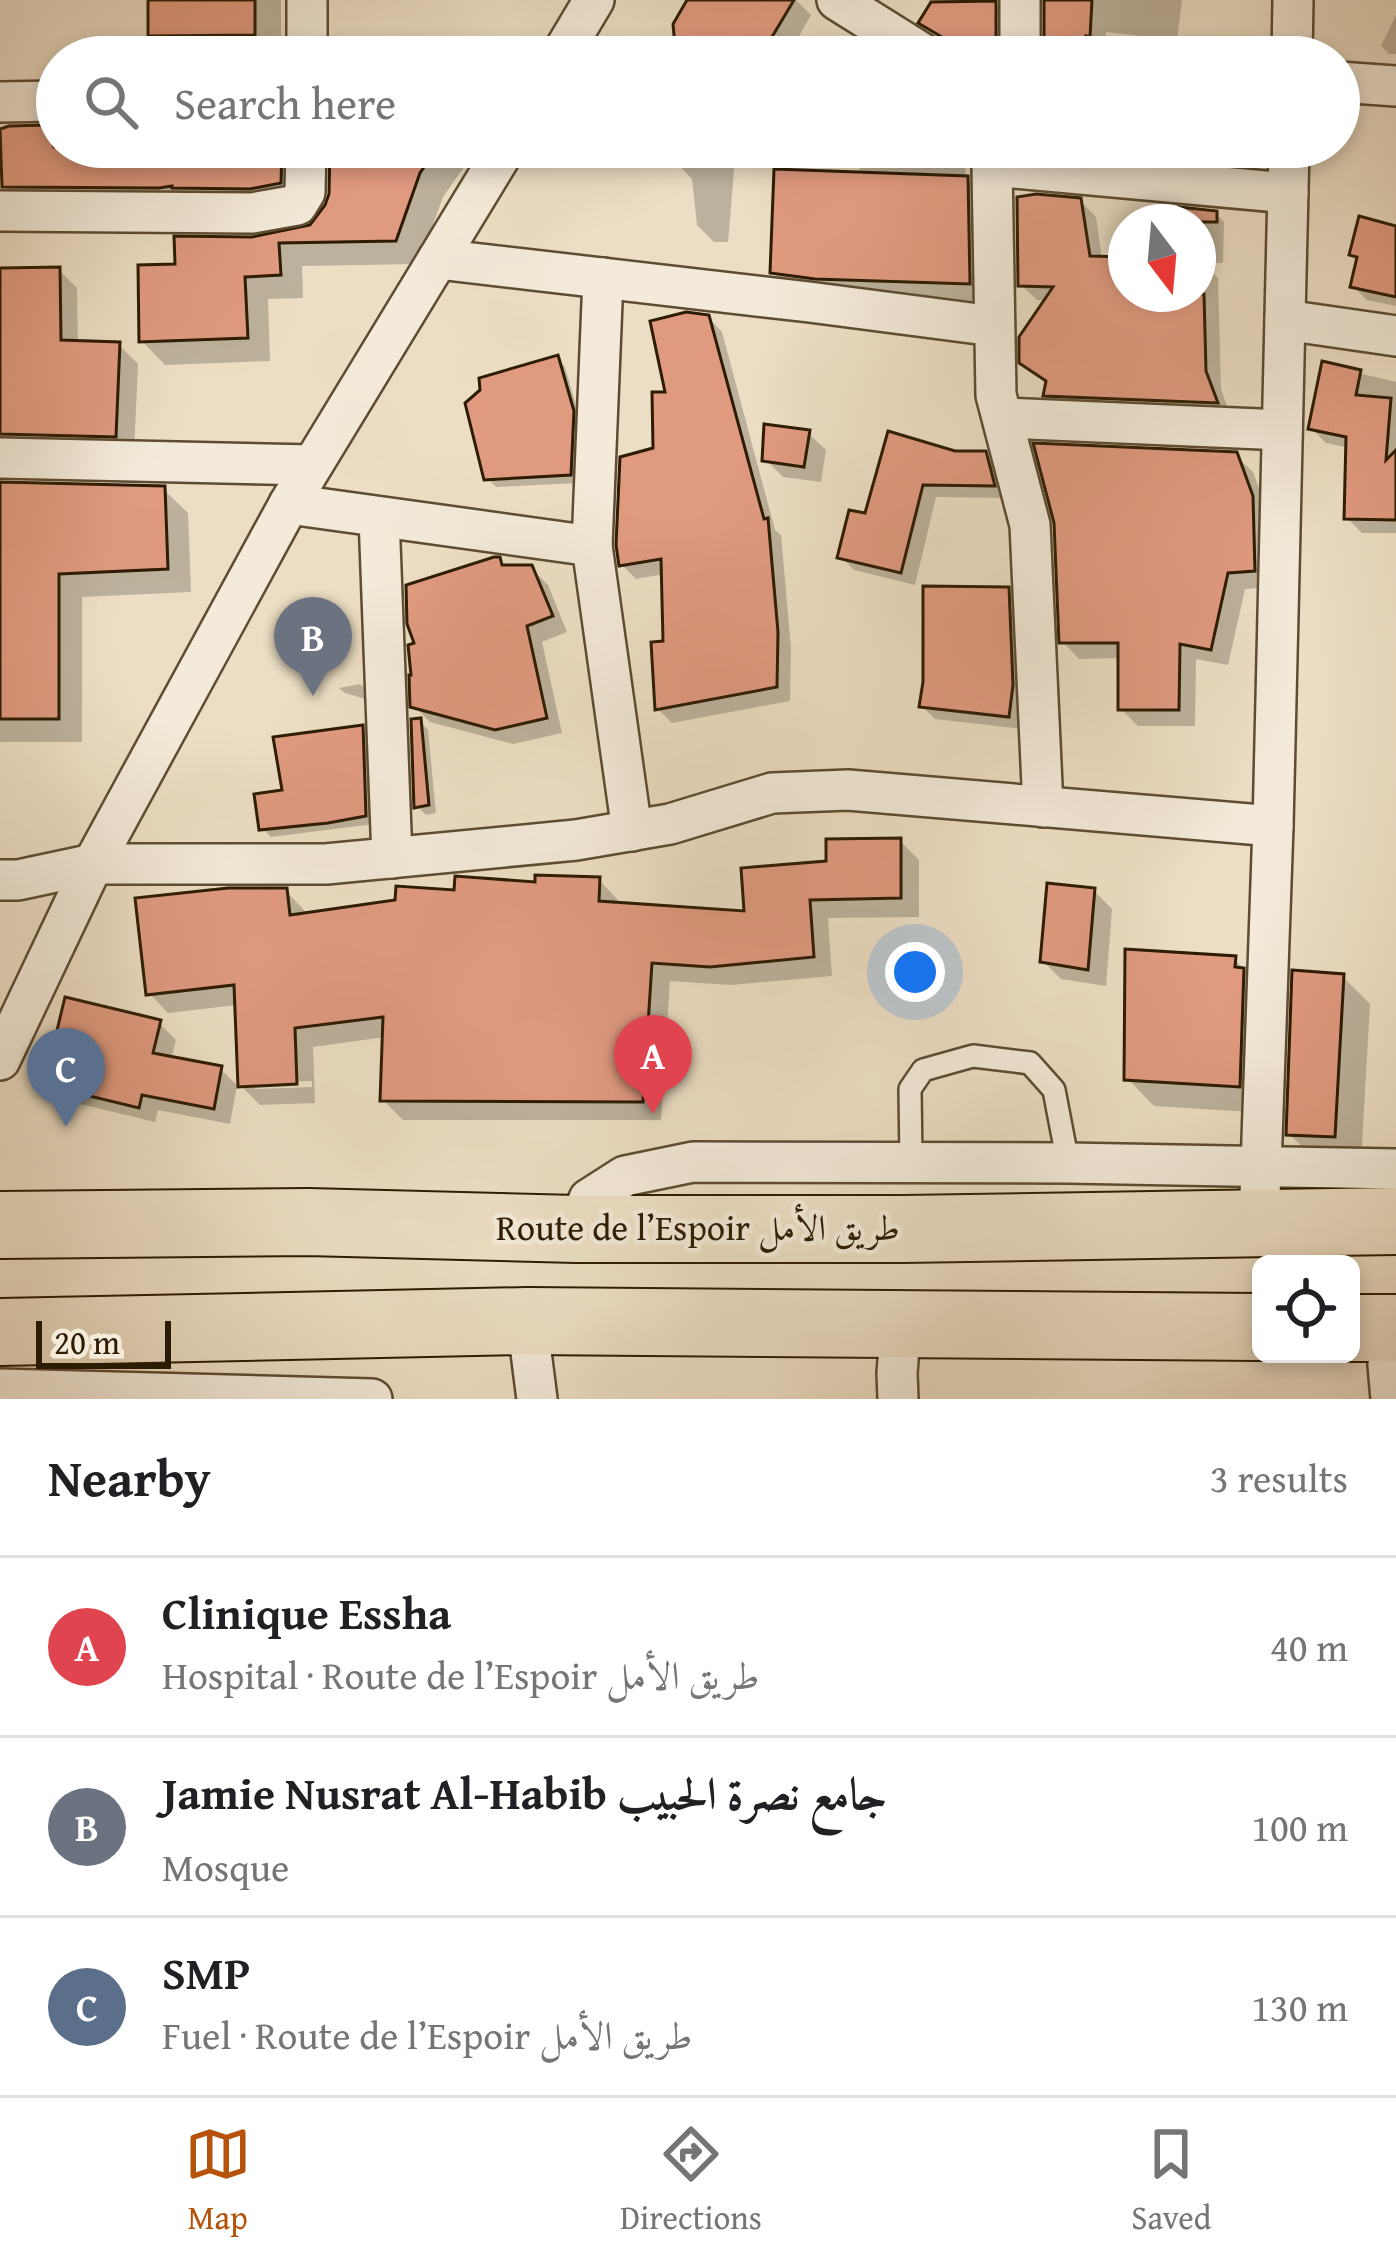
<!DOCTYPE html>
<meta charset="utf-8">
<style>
:root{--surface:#fff;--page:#f2f2f2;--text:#202124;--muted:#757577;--line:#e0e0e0;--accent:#b45309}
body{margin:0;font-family:"Gentium Book Plus",Amiri,serif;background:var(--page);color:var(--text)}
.controls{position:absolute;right:36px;bottom:36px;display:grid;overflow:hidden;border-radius:18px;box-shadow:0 6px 18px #0003}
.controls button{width:108px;height:108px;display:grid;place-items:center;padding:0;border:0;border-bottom:3px solid var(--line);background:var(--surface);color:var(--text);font:60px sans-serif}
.compass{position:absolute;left:1108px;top:204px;width:108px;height:108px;border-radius:50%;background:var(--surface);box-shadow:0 6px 18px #0003;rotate:164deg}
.scale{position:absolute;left:36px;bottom:30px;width:135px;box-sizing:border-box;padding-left:12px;border:6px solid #2d1c03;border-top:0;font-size:33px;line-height:42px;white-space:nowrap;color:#2d1c03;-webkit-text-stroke:9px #f3ead9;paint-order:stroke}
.you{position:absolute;left:915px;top:972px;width:42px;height:42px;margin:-30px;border:9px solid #fff;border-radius:50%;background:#1a73e8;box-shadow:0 0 0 18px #1a73e833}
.badge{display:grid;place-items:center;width:78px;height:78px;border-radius:50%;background:var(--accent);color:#fff;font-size:39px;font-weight:700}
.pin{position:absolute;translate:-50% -99px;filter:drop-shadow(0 3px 6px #0008)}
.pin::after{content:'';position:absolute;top:63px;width:42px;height:36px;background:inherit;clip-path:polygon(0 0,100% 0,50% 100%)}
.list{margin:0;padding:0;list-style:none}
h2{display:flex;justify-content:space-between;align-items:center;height:156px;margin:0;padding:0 48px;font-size:51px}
h2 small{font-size:39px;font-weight:400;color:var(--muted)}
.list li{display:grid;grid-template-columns:78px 1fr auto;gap:36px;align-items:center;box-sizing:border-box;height:180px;padding:0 48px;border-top:3px solid var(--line)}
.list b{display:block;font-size:45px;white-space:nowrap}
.list p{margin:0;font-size:39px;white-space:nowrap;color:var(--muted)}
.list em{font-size:39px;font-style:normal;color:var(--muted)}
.icon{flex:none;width:66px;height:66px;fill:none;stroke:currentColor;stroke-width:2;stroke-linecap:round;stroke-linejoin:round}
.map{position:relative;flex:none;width:1396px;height:1399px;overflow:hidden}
.search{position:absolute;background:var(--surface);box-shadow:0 6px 18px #0003;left:36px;right:36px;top:36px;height:132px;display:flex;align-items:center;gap:30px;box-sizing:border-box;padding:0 42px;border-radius:66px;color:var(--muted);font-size:45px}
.sheet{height:696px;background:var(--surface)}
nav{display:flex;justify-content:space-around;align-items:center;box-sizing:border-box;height:168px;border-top:3px solid var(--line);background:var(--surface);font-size:33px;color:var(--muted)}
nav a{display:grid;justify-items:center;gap:6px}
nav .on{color:var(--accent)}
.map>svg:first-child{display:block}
.shadow{fill:#0003;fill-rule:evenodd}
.building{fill:#e09a80;stroke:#2d1c03;stroke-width:3}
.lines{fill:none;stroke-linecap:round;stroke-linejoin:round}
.lane-casing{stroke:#5d4c33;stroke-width:26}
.street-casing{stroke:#5d4c33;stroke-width:44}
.highway-casing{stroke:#2d1c03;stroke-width:70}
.lane{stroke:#f3ead9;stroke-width:21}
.street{stroke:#f3ead9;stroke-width:39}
.highway{stroke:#ecdec4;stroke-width:66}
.labels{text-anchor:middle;stroke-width:9;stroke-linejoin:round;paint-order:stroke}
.street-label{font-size:36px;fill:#2d1c03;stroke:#f3ead9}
</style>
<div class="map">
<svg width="1396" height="1399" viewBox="0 0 1396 1399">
<rect width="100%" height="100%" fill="#ecdec4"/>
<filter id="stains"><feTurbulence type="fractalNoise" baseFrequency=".00167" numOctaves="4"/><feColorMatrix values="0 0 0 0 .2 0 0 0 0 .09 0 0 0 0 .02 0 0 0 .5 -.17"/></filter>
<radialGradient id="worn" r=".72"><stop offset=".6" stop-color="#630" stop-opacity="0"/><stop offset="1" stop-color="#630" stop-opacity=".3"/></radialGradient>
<!-- shadow -->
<g class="shadow">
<polygon points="151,0 281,0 281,57 174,57 151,34"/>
<polygon points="690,0 796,0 811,15 787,57 679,57"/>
<polygon points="924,0 987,0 987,4 995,4 1013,22 1014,57 960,57 922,22 935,1"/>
<polygon points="1048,0 1182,0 1177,40 1106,32 1105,57 1047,57"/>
<polygon points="1396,15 1396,54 1389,54 1381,46"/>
<polygon points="1223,40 1239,57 1186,57 1185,41"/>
<polygon points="57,128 57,147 327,147 320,148 304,207 29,210 4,185 0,172 0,132 10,129"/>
<polygon points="333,147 478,147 443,197 419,264 302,266 303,298 268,299 270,361 165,365 142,341 178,267 253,240 311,228 328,206"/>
<polygon points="677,147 736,147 728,242 714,242 697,225 692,179 676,162"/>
<polygon points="858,147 964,147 966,178 993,205 995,309 799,299 773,272 860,175"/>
<polygon points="1134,147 1255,147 1254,180 1150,170 1134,153"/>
<polygon points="1080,201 1096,217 1102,259 1126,260 1126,294 1198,294 1198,222 1182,222 1216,214 1224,222 1223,263 1203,263 1218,278 1221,389 1231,417 1061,410 1046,395 1048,384 1022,362 1047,301 1037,300 1021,285"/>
<polygon points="1396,228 1396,306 1367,300 1353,286 1359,261 1352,255"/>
<polygon points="59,270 77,288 78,344 119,345 138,364 134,454 0,455 0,347"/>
<polygon points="708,317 722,332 775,530 781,535 791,648 790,701 672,723 658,709 666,644 664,574 636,579 622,565 656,450 668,395"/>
<polygon points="557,358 565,367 581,422 578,483 496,487 487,478"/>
<polygon points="1324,365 1396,382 1396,533 1362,533 1347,518 1349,448 1326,443 1311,428"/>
<polygon points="808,433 826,450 821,482 783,477 765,459"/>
<polygon points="955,454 985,454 999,468 1007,498 936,497 915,585 854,570 841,557 867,517"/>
<polygon points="1235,455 1253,472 1269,515 1271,587 1245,589 1228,665 1196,659 1195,726 1138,726 1121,709 1121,658 1079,659 1062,641"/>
<polygon points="163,489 188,513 191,592 82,597 82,742 0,742 0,503"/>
<polygon points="499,560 506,568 531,568 548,585 567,632 542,642 562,733 513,744 430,722 413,705 417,645"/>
<polygon points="1008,590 1021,603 1022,729 935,719 922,706"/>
<polygon points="360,684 369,692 369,700 345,693 339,688"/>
<polygon points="419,721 428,730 436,813 426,815 417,806"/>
<polygon points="362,729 370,737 374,824 271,837 262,828 285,792"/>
<path d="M 900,841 L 919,860 L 919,917 L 828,918 L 832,976 L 731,985 L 670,981 L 661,1120 L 403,1120 L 383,1100 L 385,1037 L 313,1047 L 315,1103 L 260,1105 L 241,1086 L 237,1005 L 168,1013 L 149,993 L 286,891 L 305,911 L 306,915 L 457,893 L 599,880 L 618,900 L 618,905 L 748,915 L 829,864 ZM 312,1081 L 312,1087 L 255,1089 L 255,1083 Z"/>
<polygon points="1094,891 1112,909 1106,986 1061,979 1043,961"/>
<polygon points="1234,959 1262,986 1266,1113 1154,1106 1127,1078"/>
<polygon points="1342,976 1370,1004 1361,1163 1317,1161 1289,1134"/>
<polygon points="159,1023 176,1040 171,1059 220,1069 237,1085 230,1124 158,1110 155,1122 64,1100 47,1084"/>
</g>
<!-- building -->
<g class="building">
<polygon points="148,0 255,0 255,35 148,36"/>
<polygon points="687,0 794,0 760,57 676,57 673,24"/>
<polygon points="1044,0 1092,0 1090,37 1086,36 1086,57 1044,57"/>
<polygon points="996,1 996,57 972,57 951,52 942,37 918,23 931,2"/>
<polygon points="47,125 54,147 282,147 281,183 250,189 172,188 172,186 159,188 2,187 0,129 9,126"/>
<polygon points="330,147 438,147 420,173 396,241 279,243 281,275 245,277 248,338 139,342 138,265 175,264 174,236 252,237 310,225 325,205 329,194"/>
<polygon points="1179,147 1218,147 1218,163 1179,159"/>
<polygon points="774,169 968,176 970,284 815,279 770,273"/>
<polygon points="1036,194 1081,198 1090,256 1126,257 1126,294 1204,294 1206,371 1218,403 1043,396 1046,381 1019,363 1019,337 1053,287 1018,286 1017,197"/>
<polygon points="1179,207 1217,211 1217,222 1179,222"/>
<polygon points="1359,216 1396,226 1396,297 1350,287 1357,257 1349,255"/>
<polygon points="60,267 61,340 120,342 116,437 0,434 0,268"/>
<polygon points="686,312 709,315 764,519 768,518 778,632 777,687 655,710 651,642 663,641 661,559 619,566 616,545 620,457 653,448 652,392 665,392 650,321"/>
<polygon points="558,355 574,411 571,475 484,480 465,403 480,390 479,378"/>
<polygon points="1322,361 1361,370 1356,395 1391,398 1386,460 1396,450 1396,520 1344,519 1346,437 1308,429"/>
<polygon points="764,424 810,430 804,467 762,461"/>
<polygon points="888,431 955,451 986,451 995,486 923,485 901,573 837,558 849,510 865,513"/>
<polygon points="1033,443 1237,452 1253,496 1255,571 1228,573 1211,650 1180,644 1179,710 1118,710 1118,643 1059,643 1054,523"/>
<polygon points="0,482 165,486 168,569 59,574 59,719 0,719"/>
<polygon points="494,557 500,557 502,565 532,565 553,616 527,626 547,718 495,730 410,707 409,675 411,675 408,645 414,643 407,624 406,585"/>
<polygon points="923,586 1009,587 1013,685 1009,717 919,707 923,682"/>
<polygon points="421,718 429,805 414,808 411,719"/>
<polygon points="363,725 366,816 328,823 259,830 254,794 282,790 273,737"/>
<polygon points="901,838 901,898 810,900 814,957 710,967 652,963 643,1102 380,1101 383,1017 295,1028 297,1084 238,1087 234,985 146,995 135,898 228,888 287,888 290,915 395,900 396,886 454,890 455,876 535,882 535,875 600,877 599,901 744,911 741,868 826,861 826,839"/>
<polygon points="1047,883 1095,888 1088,970 1040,962"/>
<polygon points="1125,949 1236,956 1235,967 1244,968 1240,1087 1124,1080"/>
<polygon points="1292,970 1344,974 1335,1137 1286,1135"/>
<polygon points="65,997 161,1020 153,1053 222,1066 214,1109 142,1095 139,1108 44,1085"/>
</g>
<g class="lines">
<!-- lane casing -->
<g class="lane-casing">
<polyline id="lane" points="911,1161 910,1089 923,1070 973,1056 1030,1063 1054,1090 1068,1163"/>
</g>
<!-- street casing -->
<g class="street-casing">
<g id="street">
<polyline points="837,0 928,57"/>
<polyline points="307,57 307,0"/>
<polyline points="560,57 594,0"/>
<polyline points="1020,57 1020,0"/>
<polyline points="1292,57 1293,0"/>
<polyline points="1339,82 1396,86"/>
<polyline points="0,102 57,101"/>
<polyline points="0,211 252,213 297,205 305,192 306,147"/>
<polyline points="438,259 809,302 994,326"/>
<polyline points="1285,320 1396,336"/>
<polyline points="1003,418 1282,430"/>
<polyline points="0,458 312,465"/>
<polyline points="289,504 592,546 632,831"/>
<polyline points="379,517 392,858"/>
<polyline points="592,546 603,278"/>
<polyline points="1043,807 1030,525 996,395 992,166 1288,193"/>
<polyline points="0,880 18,880 93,864 326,864 576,840 670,824 772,793 848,790 1273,826"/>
<polyline points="0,1060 93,864 289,504 506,147"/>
<polyline points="1259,1224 1273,826 1289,147"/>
<polyline points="576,1229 589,1199 625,1176 693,1162 1068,1163 1396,1169"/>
<polyline points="527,1321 537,1399"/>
<polyline points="0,1389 372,1399"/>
<polyline points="898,1399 897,1373 901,1323"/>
<polyline points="1391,1399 1388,1365 1391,1328"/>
</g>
</g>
<!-- highway casing -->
<g class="highway-casing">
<g id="highway">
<polyline points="0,1225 308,1222 576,1229 903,1229 1396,1221"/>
<polyline points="1351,1328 1396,1328"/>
<polyline points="0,1332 527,1321 1261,1327"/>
</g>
</g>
<!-- lane -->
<use href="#lane" class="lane"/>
<!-- street -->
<use href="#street" class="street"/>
<!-- highway -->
<use href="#highway" class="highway"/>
</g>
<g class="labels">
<!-- street labels -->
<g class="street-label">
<text x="698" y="1240">Route de l’Espoir طريق الأمل</text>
</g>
</g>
<rect width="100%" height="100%" filter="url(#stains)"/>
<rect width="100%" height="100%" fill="url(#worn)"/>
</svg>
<div class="controls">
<button><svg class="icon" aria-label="locate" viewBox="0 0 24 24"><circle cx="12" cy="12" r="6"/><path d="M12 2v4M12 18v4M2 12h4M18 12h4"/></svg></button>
</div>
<svg class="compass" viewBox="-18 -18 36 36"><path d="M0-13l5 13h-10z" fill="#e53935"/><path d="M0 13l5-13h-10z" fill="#757577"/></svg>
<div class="scale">20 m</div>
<div class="you"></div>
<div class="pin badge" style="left:653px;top:1114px;background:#e0444e">A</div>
<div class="pin badge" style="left:313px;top:696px;background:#6b7280">B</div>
<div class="pin badge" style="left:66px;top:1127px;background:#5c6f8a">C</div>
<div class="search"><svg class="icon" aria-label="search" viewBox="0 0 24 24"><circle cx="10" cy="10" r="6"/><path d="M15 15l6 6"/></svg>Search here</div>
</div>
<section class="sheet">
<h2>Nearby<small>3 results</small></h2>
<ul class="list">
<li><span class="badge" style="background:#e0444e">A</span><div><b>Clinique Essha</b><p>Hospital · Route de l’Espoir طريق الأمل</p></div><em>40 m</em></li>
<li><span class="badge" style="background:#6b7280">B</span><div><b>Jamie Nusrat Al-Habib جامع نصرة الحبيب</b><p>Mosque</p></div><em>100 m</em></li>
<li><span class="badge" style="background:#5c6f8a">C</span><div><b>SMP</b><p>Fuel · Route de l’Espoir طريق الأمل</p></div><em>130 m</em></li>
</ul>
</section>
<nav>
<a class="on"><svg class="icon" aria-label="map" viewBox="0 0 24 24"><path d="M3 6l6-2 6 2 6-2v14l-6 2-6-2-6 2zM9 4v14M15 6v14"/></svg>Map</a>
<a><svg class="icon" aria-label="directions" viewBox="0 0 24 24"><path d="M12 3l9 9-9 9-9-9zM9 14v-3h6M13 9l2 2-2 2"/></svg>Directions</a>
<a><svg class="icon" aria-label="saved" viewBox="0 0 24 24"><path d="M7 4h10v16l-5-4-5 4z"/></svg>Saved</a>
</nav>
